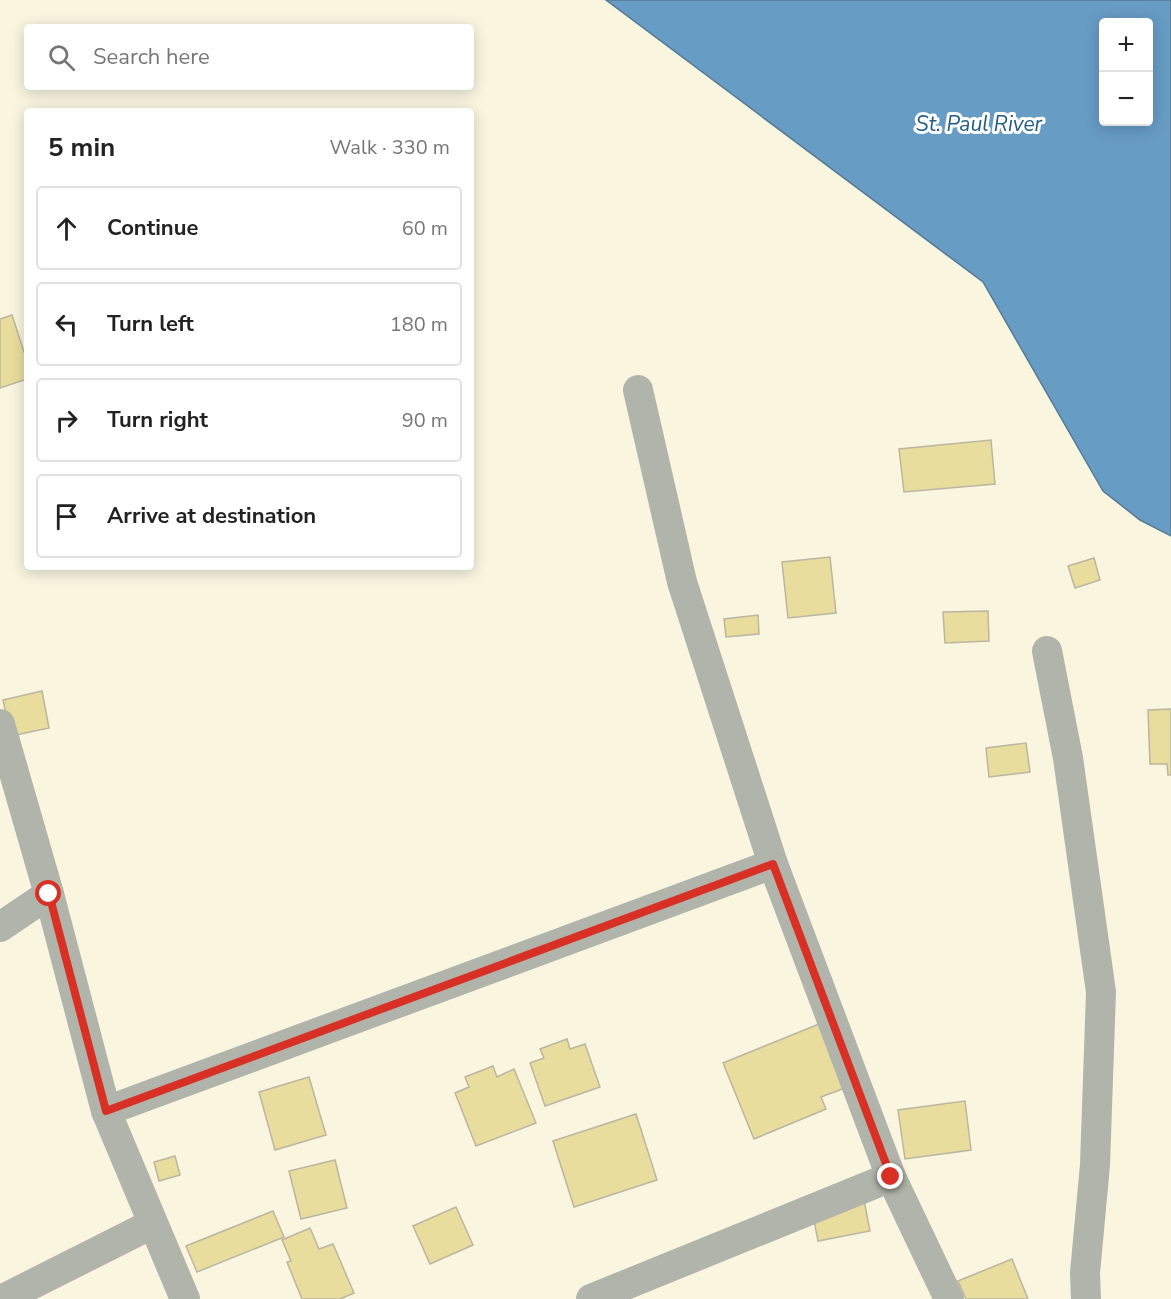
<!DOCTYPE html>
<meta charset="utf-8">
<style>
:root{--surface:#fff;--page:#f2f2f2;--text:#222;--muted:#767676;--line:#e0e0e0}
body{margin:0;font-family:"Nunito Sans",sans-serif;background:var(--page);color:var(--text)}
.controls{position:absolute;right:18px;top:18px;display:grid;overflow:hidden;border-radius:6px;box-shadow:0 3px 15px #0003}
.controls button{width:54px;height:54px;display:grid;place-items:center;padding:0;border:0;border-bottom:2px solid var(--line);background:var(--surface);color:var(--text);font:30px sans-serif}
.stop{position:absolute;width:18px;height:18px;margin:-14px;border:4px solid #d93025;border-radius:50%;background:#fff}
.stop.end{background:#d93025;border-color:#fff;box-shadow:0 2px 6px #0008}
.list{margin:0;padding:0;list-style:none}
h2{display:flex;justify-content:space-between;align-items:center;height:78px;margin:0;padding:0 24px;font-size:26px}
h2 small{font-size:20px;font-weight:400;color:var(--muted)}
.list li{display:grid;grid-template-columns:39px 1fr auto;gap:18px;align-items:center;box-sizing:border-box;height:84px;margin:0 12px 12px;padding:0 12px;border:2px solid var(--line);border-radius:6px}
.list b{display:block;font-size:22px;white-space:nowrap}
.list em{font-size:20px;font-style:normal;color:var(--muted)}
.icon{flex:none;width:33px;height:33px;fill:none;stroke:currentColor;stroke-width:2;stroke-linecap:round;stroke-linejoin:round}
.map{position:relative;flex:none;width:1171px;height:1299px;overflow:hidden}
.search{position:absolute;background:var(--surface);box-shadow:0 3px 15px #0003;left:24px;top:24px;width:450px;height:66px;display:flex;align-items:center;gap:15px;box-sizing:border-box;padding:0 21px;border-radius:6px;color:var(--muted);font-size:22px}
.panel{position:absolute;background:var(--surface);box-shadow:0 3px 15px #0003;left:24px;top:108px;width:450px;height:462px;border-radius:6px}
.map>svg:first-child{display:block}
.water{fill:#679cc5;stroke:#557a94;stroke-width:1.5;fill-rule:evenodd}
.building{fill:#e9dd9e;stroke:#bab6a1;stroke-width:1.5}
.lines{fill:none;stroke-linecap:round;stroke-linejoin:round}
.street{stroke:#b1b4aa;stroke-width:30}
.route{stroke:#d93025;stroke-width:8}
.labels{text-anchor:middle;stroke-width:6;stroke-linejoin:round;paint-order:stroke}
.water-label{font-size:21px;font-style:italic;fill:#215c85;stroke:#fff}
</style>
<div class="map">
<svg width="1171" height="1299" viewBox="0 0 1171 1299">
<rect width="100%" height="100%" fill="#f9f5df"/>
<!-- water -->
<path class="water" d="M 606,0 L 1171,0 L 1171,536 L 1140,520 L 1103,491 L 983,282 ZM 1104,22 L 1148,22 L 1148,122 L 1104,122 Z"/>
<!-- building -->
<g class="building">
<polygon points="12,315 27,361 27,379 0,388 0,319"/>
<polygon points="991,440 995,484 904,492 899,449"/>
<polygon points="830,557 836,613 788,618 782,562"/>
<polygon points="1094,558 1100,580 1075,588 1068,566"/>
<polygon points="988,611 989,641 945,643 943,612"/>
<polygon points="758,615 759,634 726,637 724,619"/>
<polygon points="42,691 49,728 11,736 3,700"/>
<polygon points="1171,709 1171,775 1168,775 1167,764 1150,764 1148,710"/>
<polygon points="1026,743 1030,772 989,777 986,748"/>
<polygon points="819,1024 845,1088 821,1097 826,1109 754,1139 723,1063"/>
<polygon points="567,1039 570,1049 585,1044 600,1087 545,1106 530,1063 544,1058 540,1049"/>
<polygon points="493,1066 497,1077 514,1069 536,1123 476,1146 455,1093 469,1087 465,1077"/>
<polygon points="309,1077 326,1135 275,1150 259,1092"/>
<polygon points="965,1101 971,1150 905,1159 898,1110"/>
<polygon points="636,1114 657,1180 574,1207 553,1141"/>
<polygon points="175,1156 180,1175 159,1181 154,1162"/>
<polygon points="335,1160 347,1208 301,1219 289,1171"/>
<polygon points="862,1190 870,1231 818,1241 810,1200"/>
<polygon points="456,1207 473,1245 430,1264 413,1226"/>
<polygon points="273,1211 284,1237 197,1272 186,1246"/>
<polygon points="310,1228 319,1249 333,1244 354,1293 340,1299 302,1299 287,1262 291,1261 282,1240"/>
<polygon points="1012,1259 1028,1299 966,1299 958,1281"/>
</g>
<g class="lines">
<!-- street -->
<g class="street">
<polyline points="638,390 682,582 773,864 891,1177 949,1299"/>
<polyline points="1047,651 1068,758 1101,992 1095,1165 1085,1273 1086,1299"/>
<polyline points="0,724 49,894 0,927"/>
<polyline points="49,894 106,1111 185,1299"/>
<polyline points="106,1111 773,864"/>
<polyline points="3,1299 152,1224"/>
<polyline points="591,1299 891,1177"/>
</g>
</g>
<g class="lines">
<!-- route -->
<polyline class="route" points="49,894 106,1111 773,864 891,1177"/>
</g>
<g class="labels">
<!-- water labels -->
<g class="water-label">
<text x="979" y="131">St. Paul River</text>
</g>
</g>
</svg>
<div class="controls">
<button>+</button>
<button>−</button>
</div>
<div class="stop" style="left:49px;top:894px"></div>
<div class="stop end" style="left:891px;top:1177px"></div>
<div class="search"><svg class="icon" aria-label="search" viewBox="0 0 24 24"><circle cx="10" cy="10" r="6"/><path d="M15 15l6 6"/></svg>Search here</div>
<section class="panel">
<h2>5 min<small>Walk · 330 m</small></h2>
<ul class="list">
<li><svg class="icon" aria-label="ahead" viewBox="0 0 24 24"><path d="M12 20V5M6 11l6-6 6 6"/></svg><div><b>Continue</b></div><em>60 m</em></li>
<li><svg class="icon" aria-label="left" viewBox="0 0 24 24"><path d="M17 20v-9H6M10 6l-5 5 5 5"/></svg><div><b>Turn left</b></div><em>180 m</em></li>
<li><svg class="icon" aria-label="right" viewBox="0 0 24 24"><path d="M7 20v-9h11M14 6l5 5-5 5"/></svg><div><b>Turn right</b></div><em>90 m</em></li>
<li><svg class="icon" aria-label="arrive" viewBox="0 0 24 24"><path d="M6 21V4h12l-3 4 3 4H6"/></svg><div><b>Arrive at destination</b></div></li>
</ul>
</section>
</div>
